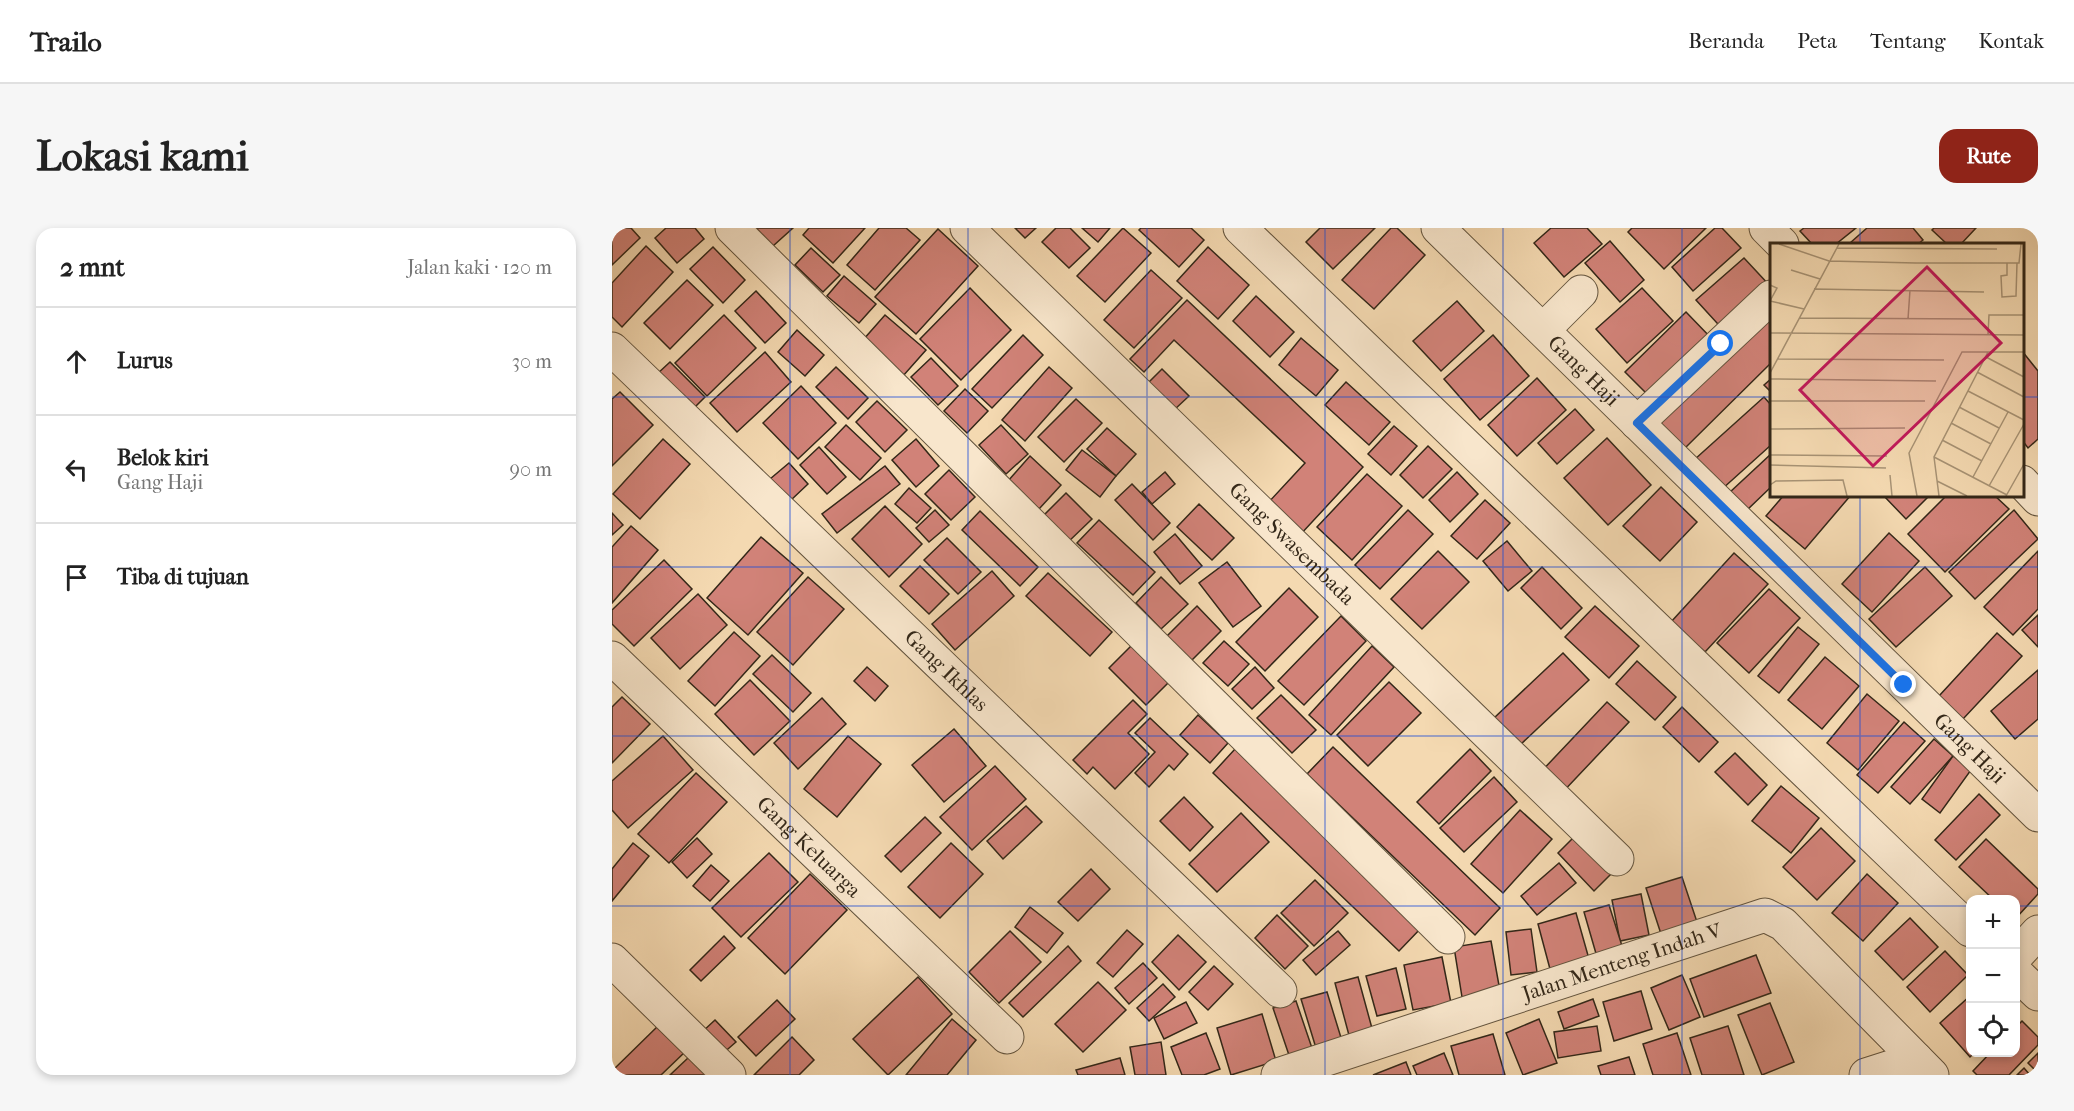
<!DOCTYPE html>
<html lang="id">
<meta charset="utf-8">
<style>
:root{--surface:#fff;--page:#f6f6f6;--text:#222;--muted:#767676;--line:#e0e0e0;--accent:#8f2418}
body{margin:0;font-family:"IM FELL French Canon",serif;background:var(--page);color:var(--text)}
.controls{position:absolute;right:18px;bottom:18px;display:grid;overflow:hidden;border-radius:12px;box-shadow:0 3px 9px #0003}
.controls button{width:54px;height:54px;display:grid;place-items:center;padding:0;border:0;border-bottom:2px solid var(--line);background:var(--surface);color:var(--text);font:30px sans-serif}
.stop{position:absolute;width:18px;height:18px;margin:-14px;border:4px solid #1a73e8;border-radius:50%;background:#fff}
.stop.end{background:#1a73e8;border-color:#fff;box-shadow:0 2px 6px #0008}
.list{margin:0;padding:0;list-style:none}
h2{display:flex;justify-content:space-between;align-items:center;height:78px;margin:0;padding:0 24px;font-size:26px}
h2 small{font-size:20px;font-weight:400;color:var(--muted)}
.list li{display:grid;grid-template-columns:39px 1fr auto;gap:18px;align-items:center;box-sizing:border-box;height:108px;padding:0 24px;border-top:2px solid var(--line)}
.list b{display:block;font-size:22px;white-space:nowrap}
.list p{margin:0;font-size:20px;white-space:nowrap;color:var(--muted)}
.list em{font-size:20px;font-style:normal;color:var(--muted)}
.icon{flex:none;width:33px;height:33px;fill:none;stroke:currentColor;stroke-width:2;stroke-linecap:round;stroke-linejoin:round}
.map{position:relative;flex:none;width:1426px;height:847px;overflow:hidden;border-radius:18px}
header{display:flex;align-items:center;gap:36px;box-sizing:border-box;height:84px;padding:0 30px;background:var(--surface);border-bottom:2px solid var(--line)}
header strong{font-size:28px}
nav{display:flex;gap:33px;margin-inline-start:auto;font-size:21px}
.intro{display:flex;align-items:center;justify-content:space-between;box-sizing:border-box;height:144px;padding:0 36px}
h1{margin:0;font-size:42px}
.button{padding:15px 27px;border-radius:18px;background:var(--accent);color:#fff;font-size:21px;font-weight:700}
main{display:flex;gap:36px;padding:0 36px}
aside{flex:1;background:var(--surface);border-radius:18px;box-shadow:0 3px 9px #0003}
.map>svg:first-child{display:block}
.building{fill:#d18278;stroke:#332718;stroke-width:1.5}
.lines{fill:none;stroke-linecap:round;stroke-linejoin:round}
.minor-casing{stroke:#63543e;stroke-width:35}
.minor{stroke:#f8e6cc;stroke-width:33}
.route{stroke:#1a73e8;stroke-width:8}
.grid{fill:none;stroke:#1d4ed8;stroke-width:1.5;stroke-opacity:0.55}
.labels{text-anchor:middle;stroke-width:4.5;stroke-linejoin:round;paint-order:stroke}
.street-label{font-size:21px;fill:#332718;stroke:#f8e6cc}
.inset-road{fill:none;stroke:#a79274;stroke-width:1.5}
.view{fill:#c2185b;fill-opacity:0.15;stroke:#c2185b;stroke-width:3}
.inset-edge{fill:none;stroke:#332718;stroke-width:3}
</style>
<header>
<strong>Trailo</strong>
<nav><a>Beranda</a><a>Peta</a><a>Tentang</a><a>Kontak</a></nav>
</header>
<div class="intro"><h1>Lokasi kami</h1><a class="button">Rute</a></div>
<main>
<aside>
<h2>2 mnt<small>Jalan kaki · 120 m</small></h2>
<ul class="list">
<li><svg class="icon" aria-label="ahead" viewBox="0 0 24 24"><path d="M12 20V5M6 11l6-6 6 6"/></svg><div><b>Lurus</b></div><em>30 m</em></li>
<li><svg class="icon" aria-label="left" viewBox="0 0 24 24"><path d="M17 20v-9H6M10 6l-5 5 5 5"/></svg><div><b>Belok kiri</b><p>Gang Haji</p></div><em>90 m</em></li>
<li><svg class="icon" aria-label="arrive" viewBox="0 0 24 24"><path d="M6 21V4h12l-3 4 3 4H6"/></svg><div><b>Tiba di tujuan</b></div></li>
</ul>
</aside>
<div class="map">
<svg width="1426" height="847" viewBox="0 0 1426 847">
<rect width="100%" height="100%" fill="#f4d9b1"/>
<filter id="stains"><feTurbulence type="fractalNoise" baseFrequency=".00333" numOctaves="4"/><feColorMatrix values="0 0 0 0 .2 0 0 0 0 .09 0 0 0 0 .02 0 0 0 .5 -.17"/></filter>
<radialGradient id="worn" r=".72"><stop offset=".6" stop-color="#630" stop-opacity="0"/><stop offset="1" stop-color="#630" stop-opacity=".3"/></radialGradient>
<!-- building -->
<g class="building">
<polygon points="0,0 19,0 28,10 0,37"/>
<polygon points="54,0 83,0 92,11 65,35 43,10"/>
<polygon points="144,0 181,0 161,18"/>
<polygon points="197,0 253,0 221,35 191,7"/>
<polygon points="267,0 294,0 308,12 263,62 235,37"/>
<polygon points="403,0 424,0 413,10"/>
<polygon points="444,0 458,0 478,20 457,40 430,14"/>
<polygon points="470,0 498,0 486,14"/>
<polygon points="511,0 539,25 493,74 465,48"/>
<polygon points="529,0 579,0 592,12 567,39 527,2"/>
<polygon points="708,0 763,0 721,41 694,14"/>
<polygon points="779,0 785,0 813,27 762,81 730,52"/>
<polygon points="939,0 975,0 990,16 952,49 922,15"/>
<polygon points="1020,0 1094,0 1052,41 1016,4"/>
<polygon points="1103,0 1110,0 1129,20 1081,63 1060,39"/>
<polygon points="1192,0 1244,0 1224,16 1200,16 1188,3"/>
<polygon points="1255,0 1301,0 1311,12 1306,16 1240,16 1238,15"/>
<polygon points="1322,0 1364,0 1349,16 1335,16 1320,2"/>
<polygon points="326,1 366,38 304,106 263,69"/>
<polygon points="998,13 1032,52 1008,74 973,35"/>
<polygon points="34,18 61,44 10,99 0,89 0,55"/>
<polygon points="101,19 133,52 111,75 78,41"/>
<polygon points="596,19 637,57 606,91 565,53"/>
<polygon points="199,20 228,47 211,64 183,37"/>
<polygon points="1132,30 1159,59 1115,106 1084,72"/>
<polygon points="539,42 570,70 522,120 492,92"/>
<polygon points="232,48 264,76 247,95 215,68"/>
<polygon points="75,52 101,77 58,121 32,95"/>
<polygon points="358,60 399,102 349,152 308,111"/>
<polygon points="1030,60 1061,93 1015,135 984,101"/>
<polygon points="144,63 174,95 153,115 123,83"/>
<polygon points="644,68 682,104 658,129 621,93"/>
<polygon points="575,72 751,239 688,307 655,276 693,235 562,112 532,144 518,131"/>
<polygon points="845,73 872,103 829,143 801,113"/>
<polygon points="1074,84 1101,112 1041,172 1013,144"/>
<polygon points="1159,85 1159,135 1071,222 1046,197"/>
<polygon points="112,87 144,120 95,168 63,135"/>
<polygon points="273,87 314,122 291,148 251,112"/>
<polygon points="185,102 212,127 193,148 166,124"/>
<polygon points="411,107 431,127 380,180 360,161"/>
<polygon points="881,107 917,148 868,192 832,151"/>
<polygon points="689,110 726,142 704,168 667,137"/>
<polygon points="1410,123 1426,143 1426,211 1416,220 1410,212"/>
<polygon points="153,124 179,154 125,204 98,175"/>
<polygon points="319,130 346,158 326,177 299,149"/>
<polygon points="58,134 93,169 79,183 44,147"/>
<polygon points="224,139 256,170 236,191 204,159"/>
<polygon points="437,139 460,160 413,213 390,192"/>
<polygon points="550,141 577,168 562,182 535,156"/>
<polygon points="925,150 954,182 905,228 876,197"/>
<polygon points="1159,151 1159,164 1152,157"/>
<polygon points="734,154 778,194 757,217 713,177"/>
<polygon points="189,158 224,195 186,231 151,195"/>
<polygon points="353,161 376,183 355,205 332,183"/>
<polygon points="8,164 41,197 0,238 0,171"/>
<polygon points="1152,169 1159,177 1159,217 1109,262 1082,232"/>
<polygon points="464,171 490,195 452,234 426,209"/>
<polygon points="265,173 295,202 273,224 244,194"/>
<polygon points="963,181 982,202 945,236 926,215"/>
<polygon points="234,197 269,230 248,252 213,219"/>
<polygon points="389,197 416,226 394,246 367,217"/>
<polygon points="782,198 805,218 779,247 756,226"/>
<polygon points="495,200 524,226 504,248 475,221"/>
<polygon points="995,210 1039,257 996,297 952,250"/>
<polygon points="51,211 78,236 28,291 1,266"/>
<polygon points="304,211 327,238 304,259 280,232"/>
<polygon points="816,218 840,241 811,270 788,247"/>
<polygon points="207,219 234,249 215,266 188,237"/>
<polygon points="470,222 504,248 488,269 454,242"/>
<polygon points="1159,226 1159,259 1134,283 1117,265"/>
<polygon points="418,228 449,257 427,281 396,253"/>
<polygon points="177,235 196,256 178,273 158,251"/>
<polygon points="273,238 288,256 225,305 210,286"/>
<polygon points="337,242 363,269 339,292 313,266"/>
<polygon points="553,244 563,256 540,276 530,264"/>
<polygon points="845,244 866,266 838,294 817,272"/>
<polygon points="755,246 790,278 740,332 705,299"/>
<polygon points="520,256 558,295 541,312 503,272"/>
<polygon points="1049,259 1085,294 1048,333 1011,298"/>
<polygon points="297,260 319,280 305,295 283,276"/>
<polygon points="454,265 480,291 454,316 429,290"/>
<polygon points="1172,267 1239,267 1193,321 1154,288"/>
<polygon points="1271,267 1318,267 1294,291"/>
<polygon points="1335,267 1382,267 1397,281 1333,344 1296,306"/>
<polygon points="873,272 898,295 865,331 839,308"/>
<polygon points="587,276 622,310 600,332 565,299"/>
<polygon points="273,278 310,316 277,349 240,311"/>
<polygon points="323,282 337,297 317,314 304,300"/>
<polygon points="796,282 821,306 768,361 743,337"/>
<polygon points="1402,282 1426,311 1363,371 1337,344"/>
<polygon points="368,283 426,339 408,358 350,302"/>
<polygon points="0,285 11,297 0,307"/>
<polygon points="487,292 543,344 521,367 465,315"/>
<polygon points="19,298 46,322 0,375 0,319"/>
<polygon points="1277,305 1307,333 1260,384 1230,356"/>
<polygon points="563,306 590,338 568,356 542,324"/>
<polygon points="149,309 191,345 136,407 95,370"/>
<polygon points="335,310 369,344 346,366 312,332"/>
<polygon points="895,313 920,343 896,363 871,333"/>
<polygon points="826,323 857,354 810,401 779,371"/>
<polygon points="1426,323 1426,381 1401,407 1372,379"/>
<polygon points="1122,325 1156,356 1093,424 1059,394"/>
<polygon points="52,332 80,361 22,418 0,396 0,382"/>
<polygon points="615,334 649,378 621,399 587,355"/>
<polygon points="308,338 337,366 317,386 288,358"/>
<polygon points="930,339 970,380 949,401 909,360"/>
<polygon points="1313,339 1340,368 1284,419 1257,391"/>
<polygon points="380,343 402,368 343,422 320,396"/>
<polygon points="436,345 500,404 478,428 414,368"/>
<polygon points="196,349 232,381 181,437 145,404"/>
<polygon points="549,349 576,376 549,401 524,375"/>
<polygon points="677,360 706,389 653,443 624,414"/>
<polygon points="1157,361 1188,390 1137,445 1105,415"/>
<polygon points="86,366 115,397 68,441 39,410"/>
<polygon points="585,378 609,403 577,435 552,411"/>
<polygon points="983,378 1027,418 997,450 953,409"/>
<polygon points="1426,387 1426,419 1410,402"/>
<polygon points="729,388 754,413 692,477 666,453"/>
<polygon points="1186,399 1207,416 1167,465 1146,448"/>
<polygon points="122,404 148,428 103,478 76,453"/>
<polygon points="1385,405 1410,428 1351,491 1327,468"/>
<polygon points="524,413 561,450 534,477 497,440"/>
<polygon points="612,413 637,436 616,458 591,435"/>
<polygon points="760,418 782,439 719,507 697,487"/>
<polygon points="951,425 977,452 908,517 882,490"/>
<polygon points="160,427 199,465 181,484 141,446"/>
<polygon points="1213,429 1247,458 1210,501 1176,472"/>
<polygon points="1025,433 1064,469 1043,492 1004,456"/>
<polygon points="255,439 276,458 263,473 242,453"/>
<polygon points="643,439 662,460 640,481 620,461"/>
<polygon points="1426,442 1426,491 1403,511 1379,483"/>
<polygon points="138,452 178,493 142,527 103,486"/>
<polygon points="777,454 809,485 756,538 725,507"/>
<polygon points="1255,466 1287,493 1246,542 1215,515"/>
<polygon points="669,467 704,502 680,525 645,490"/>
<polygon points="10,469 38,496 0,535 0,479"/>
<polygon points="210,470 234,496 186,541 162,515"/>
<polygon points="521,472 535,486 516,505 537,526 503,561 481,539 475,546 461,532"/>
<polygon points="995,474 1017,494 947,568 925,548"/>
<polygon points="1070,479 1106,514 1087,534 1051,499"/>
<polygon points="586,487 616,515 598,535 568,507"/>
<polygon points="538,490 576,526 562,542 557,537 537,559 523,545 543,524 523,505"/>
<polygon points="1292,494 1313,513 1266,565 1245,547"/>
<polygon points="342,501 374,538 332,574 300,537"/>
<polygon points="51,508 81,542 16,600 0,582 0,553"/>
<polygon points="236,508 269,536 225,589 192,561"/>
<polygon points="1322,511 1341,528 1298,576 1279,559"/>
<polygon points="721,519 888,680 863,707 695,546"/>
<polygon points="623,521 810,699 787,723 601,545"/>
<polygon points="858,521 879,543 827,596 805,574"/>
<polygon points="1123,525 1155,557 1136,577 1103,544"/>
<polygon points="1341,528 1359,542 1328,585 1310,571"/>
<polygon points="383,538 414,571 360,622 328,589"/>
<polygon points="84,545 115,574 57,635 26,606"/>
<polygon points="882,549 905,574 852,624 828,600"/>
<polygon points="1169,558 1207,590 1179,625 1140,593"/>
<polygon points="1367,566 1388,587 1344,632 1323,612"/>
<polygon points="572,569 601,599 578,623 548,593"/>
<polygon points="414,578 430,594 391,631 375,613"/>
<polygon points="908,582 940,611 891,665 859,636"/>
<polygon points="629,585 657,614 605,664 577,636"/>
<polygon points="313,589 329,605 289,644 273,628"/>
<polygon points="1209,600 1243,633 1205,672 1171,639"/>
<polygon points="963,608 999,646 982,663 946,625"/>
<polygon points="85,610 100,626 75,650 60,634"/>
<polygon points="1374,611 1426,661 1426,666 1404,690 1404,672 1382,672 1347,639"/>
<polygon points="21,615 37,628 0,673 0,641"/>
<polygon points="339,615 371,646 328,690 296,659"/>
<polygon points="157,625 186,654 129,709 100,680"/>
<polygon points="947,635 964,655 925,687 909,668"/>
<polygon points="99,637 117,653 98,673 81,658"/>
<polygon points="479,641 498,661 466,693 446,674"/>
<polygon points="198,646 235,682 173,746 136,710"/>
<polygon points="1255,646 1286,675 1251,713 1220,685"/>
<polygon points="1070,649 1086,697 1050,709 1034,660"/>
<polygon points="703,652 736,685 702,718 669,685"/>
<polygon points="1029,666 1037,707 1008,713 1000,672"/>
<polygon points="997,677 1011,721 985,729 972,684"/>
<polygon points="418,679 451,705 435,725 403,699"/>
<polygon points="964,685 977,731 938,741 926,696"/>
<polygon points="665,687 696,718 673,741 643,710"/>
<polygon points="1298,690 1326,719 1291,752 1263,723"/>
<polygon points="919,701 925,744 899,747 894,704"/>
<polygon points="515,702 531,716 501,749 485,735"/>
<polygon points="398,703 429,734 387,775 357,744"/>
<polygon points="726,703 738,717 704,747 691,732"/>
<polygon points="566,707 594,734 567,762 540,734"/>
<polygon points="112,708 123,720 89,753 78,742"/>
<polygon points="879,713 888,763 850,769 842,719"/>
<polygon points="456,718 469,733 411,789 397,775"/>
<polygon points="1333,723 1356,747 1318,784 1295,759"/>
<polygon points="1144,727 1159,765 1092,789 1078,751"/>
<polygon points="830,729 839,775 801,782 792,737"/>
<polygon points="531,735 545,750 517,776 503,760"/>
<polygon points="602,738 621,756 596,782 577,764"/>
<polygon points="784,740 794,781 765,788 754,748"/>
<polygon points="1070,747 1088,789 1057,802 1039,760"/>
<polygon points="306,749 340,786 276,847 241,811"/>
<polygon points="746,749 761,804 738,811 723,755"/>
<polygon points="486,754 514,782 471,824 443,796"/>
<polygon points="551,756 563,769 537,793 525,780"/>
<polygon points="1029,763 1040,801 1002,813 991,774"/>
<polygon points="715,764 730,813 704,820 689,771"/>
<polygon points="1358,768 1358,824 1363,824 1358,829 1328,795"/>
<polygon points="981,771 987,788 952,801 946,784"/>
<polygon points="165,772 183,791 144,828 126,809"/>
<polygon points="684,773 702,826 679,833 661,780"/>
<polygon points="574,774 585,795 552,811 542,790"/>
<polygon points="1158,775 1182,834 1150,847 1126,787"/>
<polygon points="650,786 664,833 619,847 605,800"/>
<polygon points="340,791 364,812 335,847 294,847"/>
<polygon points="927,791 945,835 911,847 894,805"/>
<polygon points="103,792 124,814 109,827 90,804"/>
<polygon points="1410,793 1426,809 1426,817 1397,847 1365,847 1361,843 1379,824 1404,824 1404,799"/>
<polygon points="49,795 75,822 49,847 0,847 0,843"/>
<polygon points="985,798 989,823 946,830 942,804"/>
<polygon points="1116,798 1132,847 1090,847 1078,810"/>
<polygon points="594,805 608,841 592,847 570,847 559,819"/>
<polygon points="1065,805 1079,847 1041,847 1031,816"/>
<polygon points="881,806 893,847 847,847 839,818"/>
<polygon points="180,809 202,832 187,847 142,847"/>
<polygon points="549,814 554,847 523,847 518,819"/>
<polygon points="832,825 841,847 805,847 801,838"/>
<polygon points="1426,825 1426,845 1416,835"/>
<polygon points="77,829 94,847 58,847"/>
<polygon points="1017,829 1023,847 989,847 986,838"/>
<polygon points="508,830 513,847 466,847 464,842"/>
<polygon points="794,834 799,847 761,847"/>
<polygon points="1412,840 1418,847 1405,847"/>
</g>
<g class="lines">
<!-- minor casing -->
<g class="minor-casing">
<g id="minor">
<polyline points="120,0 836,709"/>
<path id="s1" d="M 355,0 L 1005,631"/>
<polyline points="628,0 1358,702"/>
<path id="s2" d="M 826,0 L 1426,587"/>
<polyline points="1154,0 1170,16"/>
<polyline points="931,102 969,64"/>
<path id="s3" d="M 0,121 L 668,763"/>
<polyline points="1025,195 1159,69"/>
<polyline points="1410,254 1426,271"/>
<path id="s4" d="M 0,430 L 395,809"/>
<polyline points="1404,728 1426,704"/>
<polyline points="0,732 117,847"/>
<polyline points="1404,745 1426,766"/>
<path id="s5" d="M 666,847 L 1153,687 L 1171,696 L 1320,847"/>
<polyline points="1254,847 1304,831"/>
</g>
</g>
<!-- minor -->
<use href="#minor" class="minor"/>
</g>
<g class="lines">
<!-- route -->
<polyline class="route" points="1109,116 1025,195 1292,457"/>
</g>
<!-- grid -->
<path class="grid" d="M 178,0 L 178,847M 356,0 L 356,847M 535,0 L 535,847M 713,0 L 713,847M 891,0 L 891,847M 1070,0 L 1070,847M 1248,0 L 1248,16M 0,169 L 1159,169M 1410,169 L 1426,169M 1248,267 L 1248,847M 0,339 L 1426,339M 0,508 L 1426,508M 0,678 L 1358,678M 1404,678 L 1426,678"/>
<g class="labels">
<!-- street labels -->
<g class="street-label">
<text dy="7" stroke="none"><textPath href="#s2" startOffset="204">Gang Haji</textPath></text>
<text dy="7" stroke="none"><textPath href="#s1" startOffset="453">Gang Swasembada</textPath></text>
<text dy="7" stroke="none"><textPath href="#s3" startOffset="464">Gang Ikhlas</textPath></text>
<text dy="7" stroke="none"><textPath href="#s2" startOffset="744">Gang Haji</textPath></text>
<text dy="7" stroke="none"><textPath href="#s4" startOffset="273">Gang Keluarga</textPath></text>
<text dy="7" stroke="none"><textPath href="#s5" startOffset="362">Jalan Menteng Indah V</textPath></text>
</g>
</g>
<!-- overview -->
<g transform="translate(1158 15)">
<rect width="254" height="254" fill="#f4d9b1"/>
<path class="inset-road" d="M 9,1 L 59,18 L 146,20 L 249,20 L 251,1M 67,5 L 227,6M 237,20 L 237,32 L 231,33 L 232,54 L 246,53 L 247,20M 21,27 L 50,36M 0,42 L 7,45 L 0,58M 44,46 L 214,49M 0,58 L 34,66M 29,75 L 208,76M 138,76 L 140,47M 0,90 L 254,92M 218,92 L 219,72 L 254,72M 216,114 L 254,134M 7,116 L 174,117M 207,129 L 254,154M 0,130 L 69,1M 0,136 L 166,138M 198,148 L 254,177M 0,158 L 155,158M 189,164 L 229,185M 181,180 L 221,201M 0,186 L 135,185M 172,197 L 212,218M 0,212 L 117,213M 164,214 L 237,252M 0,222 L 116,225M 120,232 L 122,253M 203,234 L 238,169M 167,238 L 197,253M 0,242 L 6,238 L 73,237 L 77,253M 219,243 L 254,181M 147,253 L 139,210 L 192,109 L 254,109M 169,253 L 164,214 L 218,109M 236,253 L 254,221"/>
<path class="view" d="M 157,24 L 231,100 L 103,223 L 30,147 Z"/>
<rect width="254" height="254" class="inset-edge"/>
</g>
<rect width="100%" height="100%" filter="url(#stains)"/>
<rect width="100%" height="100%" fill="url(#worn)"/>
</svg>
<div class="controls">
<button>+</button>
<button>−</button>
<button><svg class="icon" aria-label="locate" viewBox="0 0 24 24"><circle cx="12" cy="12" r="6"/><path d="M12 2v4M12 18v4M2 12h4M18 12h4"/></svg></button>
</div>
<div class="stop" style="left:1109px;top:116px"></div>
<div class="stop end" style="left:1292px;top:457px"></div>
</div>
</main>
